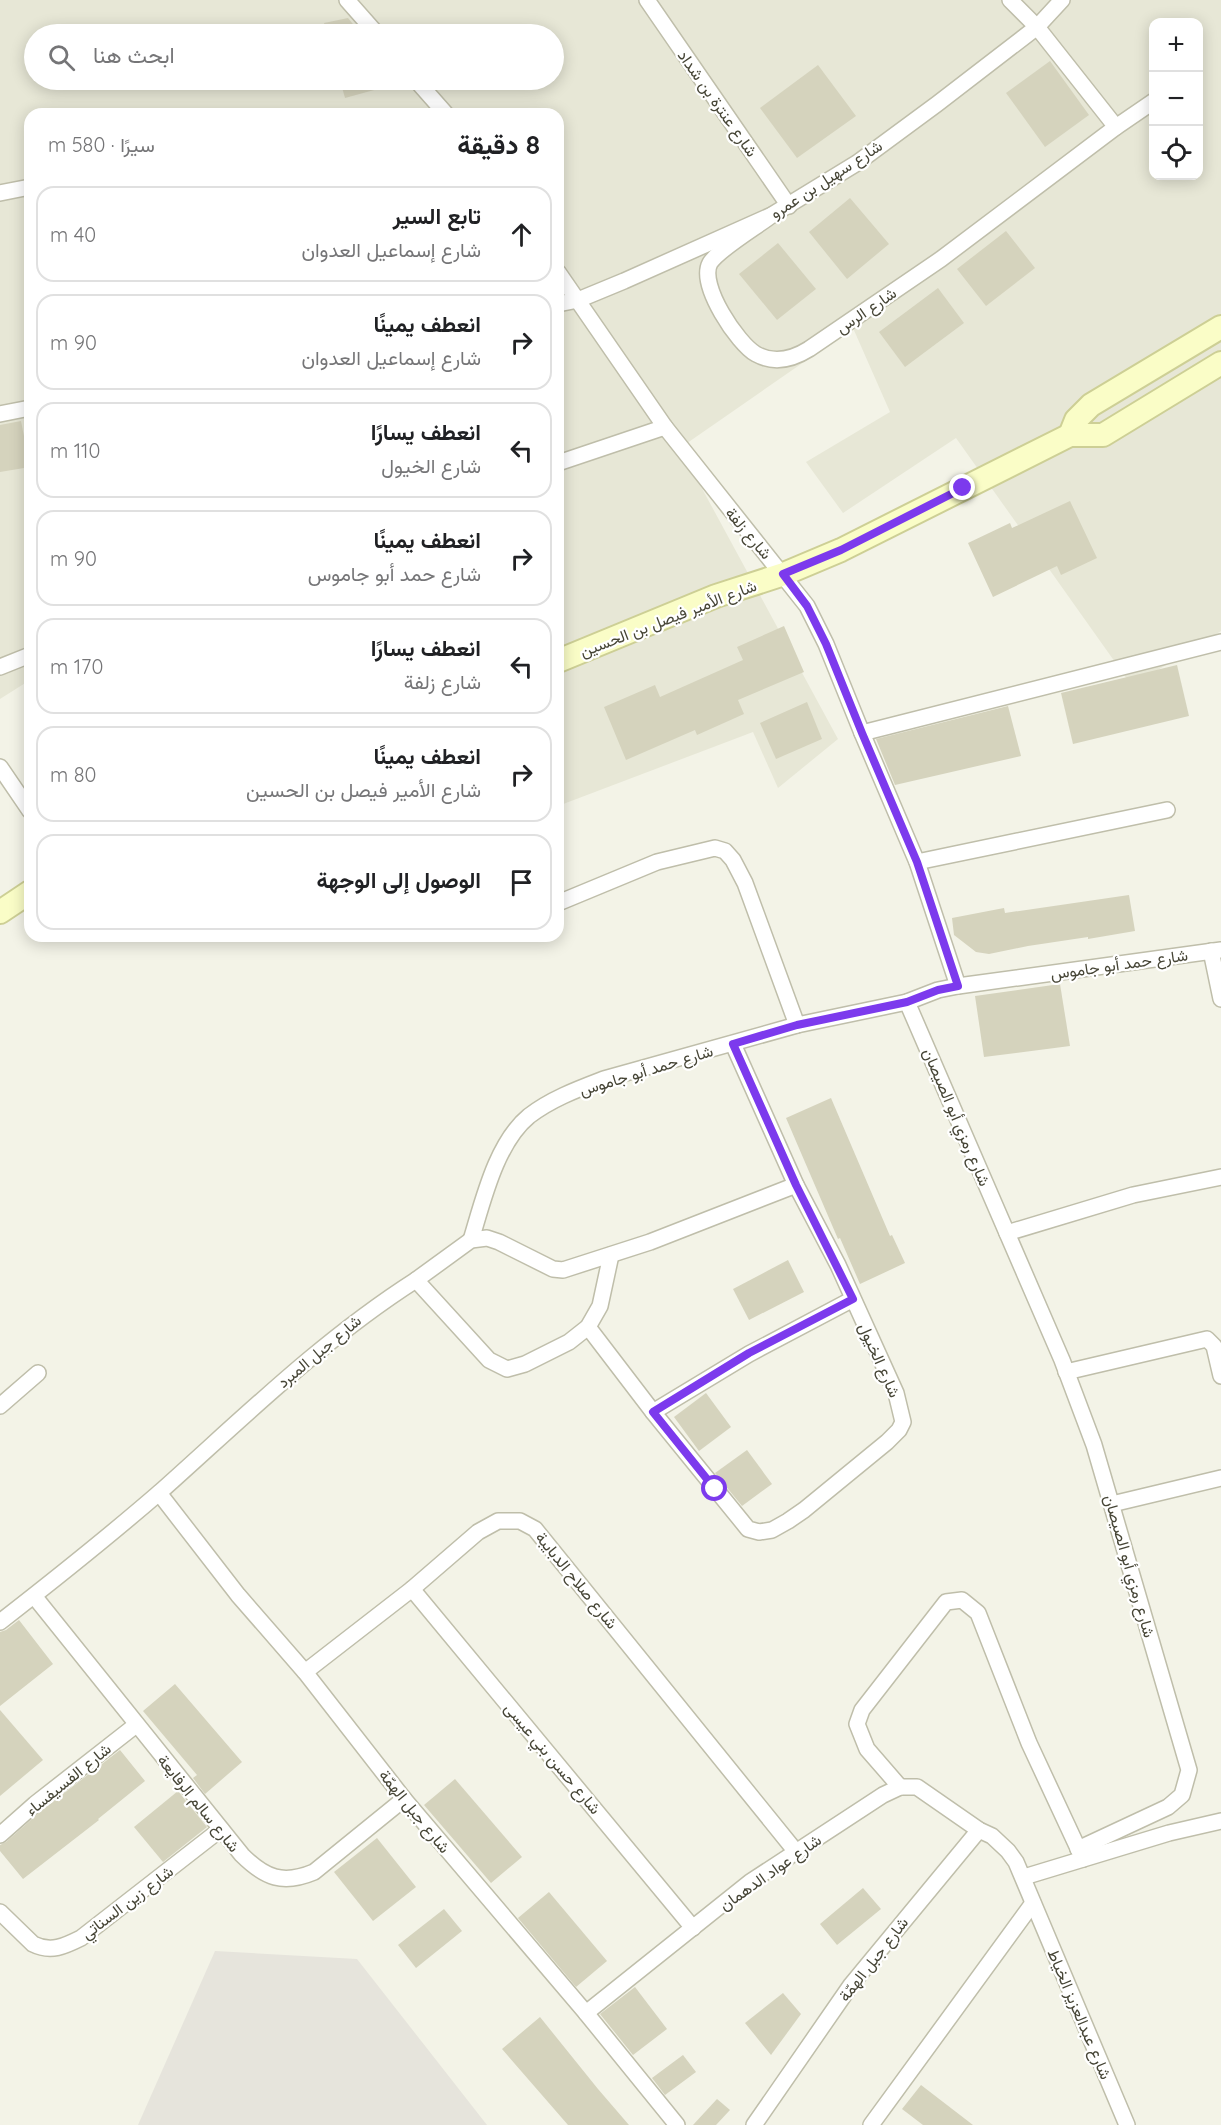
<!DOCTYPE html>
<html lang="ar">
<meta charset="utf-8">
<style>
:root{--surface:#fff;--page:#f6f6f6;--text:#202124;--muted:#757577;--line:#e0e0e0}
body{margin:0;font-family:Quicksand,Vazirmatn,sans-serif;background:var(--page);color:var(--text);direction:rtl}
.controls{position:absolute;right:18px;top:18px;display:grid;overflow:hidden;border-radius:12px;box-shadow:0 3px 15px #0003}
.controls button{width:54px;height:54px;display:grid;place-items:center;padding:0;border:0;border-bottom:2px solid var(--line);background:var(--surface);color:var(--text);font:30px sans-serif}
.stop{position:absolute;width:18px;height:18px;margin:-14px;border:4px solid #7c3aed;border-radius:50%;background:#fff}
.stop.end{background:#7c3aed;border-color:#fff;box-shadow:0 2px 6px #0008}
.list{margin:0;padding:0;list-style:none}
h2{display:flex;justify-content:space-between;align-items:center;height:78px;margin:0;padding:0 24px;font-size:26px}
h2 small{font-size:20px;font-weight:400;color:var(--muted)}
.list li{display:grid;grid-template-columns:39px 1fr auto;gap:18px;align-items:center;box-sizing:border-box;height:96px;margin:0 12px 12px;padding:0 12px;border:2px solid var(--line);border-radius:18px}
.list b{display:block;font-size:22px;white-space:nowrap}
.list p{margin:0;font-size:20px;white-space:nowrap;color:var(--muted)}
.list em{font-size:20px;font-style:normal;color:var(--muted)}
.icon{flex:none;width:33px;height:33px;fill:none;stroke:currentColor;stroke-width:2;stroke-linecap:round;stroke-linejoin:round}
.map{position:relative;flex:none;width:1221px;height:2125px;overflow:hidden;direction:ltr}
.search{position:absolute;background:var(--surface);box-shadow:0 3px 15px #0003;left:24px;top:24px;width:540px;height:66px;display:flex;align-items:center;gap:15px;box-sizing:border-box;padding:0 21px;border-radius:33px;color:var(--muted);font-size:22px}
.panel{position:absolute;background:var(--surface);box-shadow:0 3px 15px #0003;left:24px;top:108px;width:540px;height:834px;border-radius:18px;direction:rtl}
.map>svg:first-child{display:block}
.residential{fill:#e7e7d6;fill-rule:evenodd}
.industrial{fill:#e6e4dc}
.building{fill:#d5d3bd}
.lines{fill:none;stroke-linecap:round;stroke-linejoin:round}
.street-casing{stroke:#bfbeaa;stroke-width:18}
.secondary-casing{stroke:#cdcf95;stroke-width:26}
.street{stroke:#fff;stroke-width:15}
.secondary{stroke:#fafdc7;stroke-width:22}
.route{stroke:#7c3aed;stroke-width:8}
.labels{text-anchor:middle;stroke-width:4.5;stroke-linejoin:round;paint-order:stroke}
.street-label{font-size:16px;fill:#464536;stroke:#fff}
</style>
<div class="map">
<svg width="1221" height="2125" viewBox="0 0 1221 2125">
<rect width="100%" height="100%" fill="#f3f3e7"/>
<!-- residential -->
<path class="residential" d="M 0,0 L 1221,0 L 1221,631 L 1132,686 L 956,438 L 843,513 L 806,462 L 890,412 L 853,328 L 680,448 L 838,739 L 778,788 L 753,732 L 558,806 L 558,114 L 30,114 L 30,680 L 0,699 ZM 1154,22 L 1198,22 L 1198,176 L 1154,176 ZM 34,34 L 554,34 L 554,80 L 34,80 Z"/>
<!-- industrial -->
<polygon class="industrial" points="215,1951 357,1959 487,2125 138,2125"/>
<!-- building -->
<g class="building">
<polygon points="348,18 361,34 327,34 324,23"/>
<polygon points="1050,61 1089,115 1045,147 1006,93"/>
<polygon points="818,65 856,116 797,158 760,108"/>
<polygon points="340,80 395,80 396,84 345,98"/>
<polygon points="850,198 889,244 847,279 809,232"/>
<polygon points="1006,231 1035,268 986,306 957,269"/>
<polygon points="778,243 816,289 777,320 739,274"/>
<polygon points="938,288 964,323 905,367 879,332"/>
<polygon points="21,421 30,467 0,472 0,425"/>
<polygon points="1070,501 1097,558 1061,575 1057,566 993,597 968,543 1010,523 1012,528"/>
<polygon points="784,626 804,672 738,700 744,714 697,735 695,730 626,760 604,707 655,685 660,697 743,660 737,647"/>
<polygon points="1177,665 1189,716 1073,744 1061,693"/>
<polygon points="807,702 822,739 776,759 760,723"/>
<polygon points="1008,706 1021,756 895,785 876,739"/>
<polygon points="1129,895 1135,931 1088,939 1088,937 1028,946 989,954 976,952 954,935 952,918 1004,908 1005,913"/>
<polygon points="1060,984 1070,1046 984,1057 975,996"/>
<polygon points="831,1098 890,1236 892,1235 905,1263 860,1284 840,1238 838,1239 786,1118"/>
<polygon points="788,1260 804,1292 749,1320 733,1289"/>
<polygon points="706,1393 731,1427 699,1451 674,1417"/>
<polygon points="747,1450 772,1484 742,1506 715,1473"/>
<polygon points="19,1620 53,1664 0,1706 0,1632 6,1630"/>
<polygon points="175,1684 242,1762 205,1794 193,1778 197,1775 143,1711"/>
<polygon points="0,1710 43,1760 0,1796"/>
<polygon points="120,1750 145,1781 98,1819 99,1820 23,1879 0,1851 0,1845 6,1842 41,1811"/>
<polygon points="455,1779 522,1857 491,1883 424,1805"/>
<polygon points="178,1791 207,1827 163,1862 134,1827"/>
<polygon points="377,1838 416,1887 373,1921 334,1872"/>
<polygon points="863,1888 881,1909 837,1945 820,1924"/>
<polygon points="549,1892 607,1961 576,1987 518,1918"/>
<polygon points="444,1909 462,1931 416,1968 398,1945"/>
<polygon points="635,1987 667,2029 633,2055 600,2014"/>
<polygon points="783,1993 801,2014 771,2055 745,2023"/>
<polygon points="540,2017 598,2089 629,2125 568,2125 502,2049"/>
<polygon points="683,2055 696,2072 665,2095 652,2078"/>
<polygon points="921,2085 973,2125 923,2125 902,2109"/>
<polygon points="717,2099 730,2110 716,2125 693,2125"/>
</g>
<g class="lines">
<!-- street casing -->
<g class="street-casing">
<g id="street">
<polyline points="347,0 377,34"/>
<polyline points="647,0 789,206"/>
<polyline points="1010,0 1037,27 1116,127"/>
<polyline points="416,80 446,114"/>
<polyline points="0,193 30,187"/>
<path d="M 772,215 C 758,226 719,249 710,263 C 698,285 738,344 756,354 C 774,364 793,359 809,349 L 941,259 L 1116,127 L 1154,101"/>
<polyline points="558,272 665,427 807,606 826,644 862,733 917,862 958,986"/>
<polyline points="558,304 578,300 624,281 772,215 857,163 937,104 1037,27 1062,0"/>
<polyline points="0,414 30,408"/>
<polyline points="558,463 665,427"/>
<polyline points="0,667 30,655"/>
<polyline points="862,733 1221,642"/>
<polyline points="0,767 30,811"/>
<polyline points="917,862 1167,810"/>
<polyline points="558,903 657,862 715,848 725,851 733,860 745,883 797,1025"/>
<polyline points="1211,951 1221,999"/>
<polyline points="907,1002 1062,1360 1094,1445 1189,1770 1182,1795 1168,1807 1078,1849"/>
<polyline points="733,1044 796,1185 838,1265 896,1393 903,1422 899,1430 887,1442 804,1510 788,1521 772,1530 759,1532 748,1529 653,1412 749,1354 853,1299"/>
<polyline points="1007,1233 1133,1195 1221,1177"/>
<path d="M 471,1240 C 483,1201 496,1143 529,1116 C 551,1099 578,1089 604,1079 L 797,1025 L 907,1002 L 938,990 L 958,986 L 1221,950"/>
<polyline points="416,1280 471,1240 487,1238 499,1242 553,1269 563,1270 650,1242 796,1185"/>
<polyline points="588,1327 653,1412"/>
<polyline points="1066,1372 1207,1339 1214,1346 1221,1376"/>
<polyline points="0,1406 38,1373"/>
<polyline points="159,1493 238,1595 305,1672 404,1799 586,2013 677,2125"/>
<polyline points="1112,1504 1221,1478"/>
<polyline points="412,1589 693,1928"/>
<path d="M 34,1596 L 242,1855 C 265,1878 283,1885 314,1872 L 404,1799"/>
<path d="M 0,1622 C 54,1580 108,1537 160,1492 C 243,1418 322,1340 416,1280 L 489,1360 L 507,1369 L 525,1364 L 569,1342 L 588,1327 L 600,1306 L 611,1255"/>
<polyline points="305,1672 412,1589 478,1532 498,1521 520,1521 535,1529 797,1853"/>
<polyline points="900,1787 867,1749 857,1724 862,1710 946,1602 962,1600 978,1613 1029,1743 1083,1859"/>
<polyline points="0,1835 35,1804 136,1725"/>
<polyline points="1024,1877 1169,1833 1221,1821"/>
<path d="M 0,1912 L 33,1944 C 51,1953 65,1946 81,1938 L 221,1829"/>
<polyline points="586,2013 750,1882 883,1795 900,1787 917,1787 979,1830 992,1836 1008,1851 1016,1862 1127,2125"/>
<polyline points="754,2125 851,1985 979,1830"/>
<polyline points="871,2125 1033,1903"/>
</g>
</g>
<!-- secondary casing -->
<g class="secondary-casing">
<g id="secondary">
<polyline points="1070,435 1076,420 1091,405 1221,327"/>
<polyline points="558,661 716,596 784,574 841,550 1070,435 1103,435 1221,363"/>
<polyline points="0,912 30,892"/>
</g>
</g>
<!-- street -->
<use href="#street" class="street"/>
<!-- secondary -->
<use href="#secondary" class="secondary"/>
</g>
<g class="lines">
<!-- route -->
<polyline class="route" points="715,1489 653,1412 749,1353 853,1299 796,1185 733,1044 797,1025 907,1002 938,990 958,986 917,862 862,733 826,644 807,606 783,574 841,550 963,488"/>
</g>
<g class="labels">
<!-- street labels -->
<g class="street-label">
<text transform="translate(718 103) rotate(55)" y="6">شارع عنترة بن شداد</text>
<text transform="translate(826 179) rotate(-33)" y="6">شارع سهيل بن عمرو</text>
<text transform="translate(866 310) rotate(-34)" y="6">شارع الرس</text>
<text transform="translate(749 533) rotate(50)" y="6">شارع زلفة</text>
<text transform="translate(668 618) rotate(-21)" y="6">شارع الأمير فيصل بن الحسين</text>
<text transform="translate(1119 964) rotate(-8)" y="6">شارع حمد أبو جاموس</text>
<text transform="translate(646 1070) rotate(-17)" y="6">شارع حمد أبو جاموس</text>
<text transform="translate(957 1117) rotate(67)" y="6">شارع رمزي أبو الصيصان</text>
<text transform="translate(319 1351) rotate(-40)" y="6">شارع جبل المبرد</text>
<text transform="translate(880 1360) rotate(66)" y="6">شارع الخيول</text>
<text transform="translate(1130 1566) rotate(74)" y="6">شارع رمزي أبو الصيصان</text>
<text transform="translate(577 1580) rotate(51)" y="6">شارع صلاح الدبايبة</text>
<text transform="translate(553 1758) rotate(50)" y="6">شارع حسن بني عيسى</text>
<text transform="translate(68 1779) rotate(-39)" y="6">شارع الفسيفساء</text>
<text transform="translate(199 1803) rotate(51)" y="6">شارع سالم الرفايعة</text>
<text transform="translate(415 1811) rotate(51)" y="6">شارع جبل الهمّة</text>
<text transform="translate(770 1872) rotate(-35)" y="6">شارع عواد الدهمان</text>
<text transform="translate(127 1902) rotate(-37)" y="6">شارع زين السناتي</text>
<text transform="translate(873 1959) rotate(-52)" y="6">شارع جبل الهمّة</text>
<text transform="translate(1080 2014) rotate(67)" y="6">شارع عبدالعزيز الخياط</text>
</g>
</g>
</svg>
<div class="controls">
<button>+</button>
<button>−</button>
<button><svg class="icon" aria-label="locate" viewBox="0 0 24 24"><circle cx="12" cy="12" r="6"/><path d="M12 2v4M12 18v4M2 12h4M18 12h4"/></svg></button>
</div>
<div class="stop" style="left:715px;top:1489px"></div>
<div class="stop end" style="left:963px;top:488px"></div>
<div class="search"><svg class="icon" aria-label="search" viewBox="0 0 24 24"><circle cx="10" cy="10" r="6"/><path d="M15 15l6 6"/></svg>ابحث هنا</div>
<section class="panel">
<h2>8 دقيقة<small>سيرًا · 580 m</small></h2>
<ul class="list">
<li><svg class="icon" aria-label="ahead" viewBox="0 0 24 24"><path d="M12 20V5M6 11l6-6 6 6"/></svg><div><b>تابع السير</b><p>شارع إسماعيل العدوان</p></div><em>40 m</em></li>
<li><svg class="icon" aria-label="right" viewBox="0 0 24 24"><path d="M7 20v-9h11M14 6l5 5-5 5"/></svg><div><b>انعطف يمينًا</b><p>شارع إسماعيل العدوان</p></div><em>90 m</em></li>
<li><svg class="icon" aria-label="left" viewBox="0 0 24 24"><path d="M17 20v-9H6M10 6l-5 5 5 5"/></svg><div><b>انعطف يسارًا</b><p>شارع الخيول</p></div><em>110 m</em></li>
<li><svg class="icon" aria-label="right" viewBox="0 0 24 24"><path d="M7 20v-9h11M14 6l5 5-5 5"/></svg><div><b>انعطف يمينًا</b><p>شارع حمد أبو جاموس</p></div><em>90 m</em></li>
<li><svg class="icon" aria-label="left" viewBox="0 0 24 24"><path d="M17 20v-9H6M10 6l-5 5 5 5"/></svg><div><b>انعطف يسارًا</b><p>شارع زلفة</p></div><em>170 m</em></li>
<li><svg class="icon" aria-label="right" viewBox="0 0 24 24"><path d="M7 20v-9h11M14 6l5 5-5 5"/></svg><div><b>انعطف يمينًا</b><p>شارع الأمير فيصل بن الحسين</p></div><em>80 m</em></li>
<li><svg class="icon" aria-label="arrive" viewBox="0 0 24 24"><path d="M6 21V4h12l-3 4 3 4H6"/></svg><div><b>الوصول إلى الوجهة</b></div></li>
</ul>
</section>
</div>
